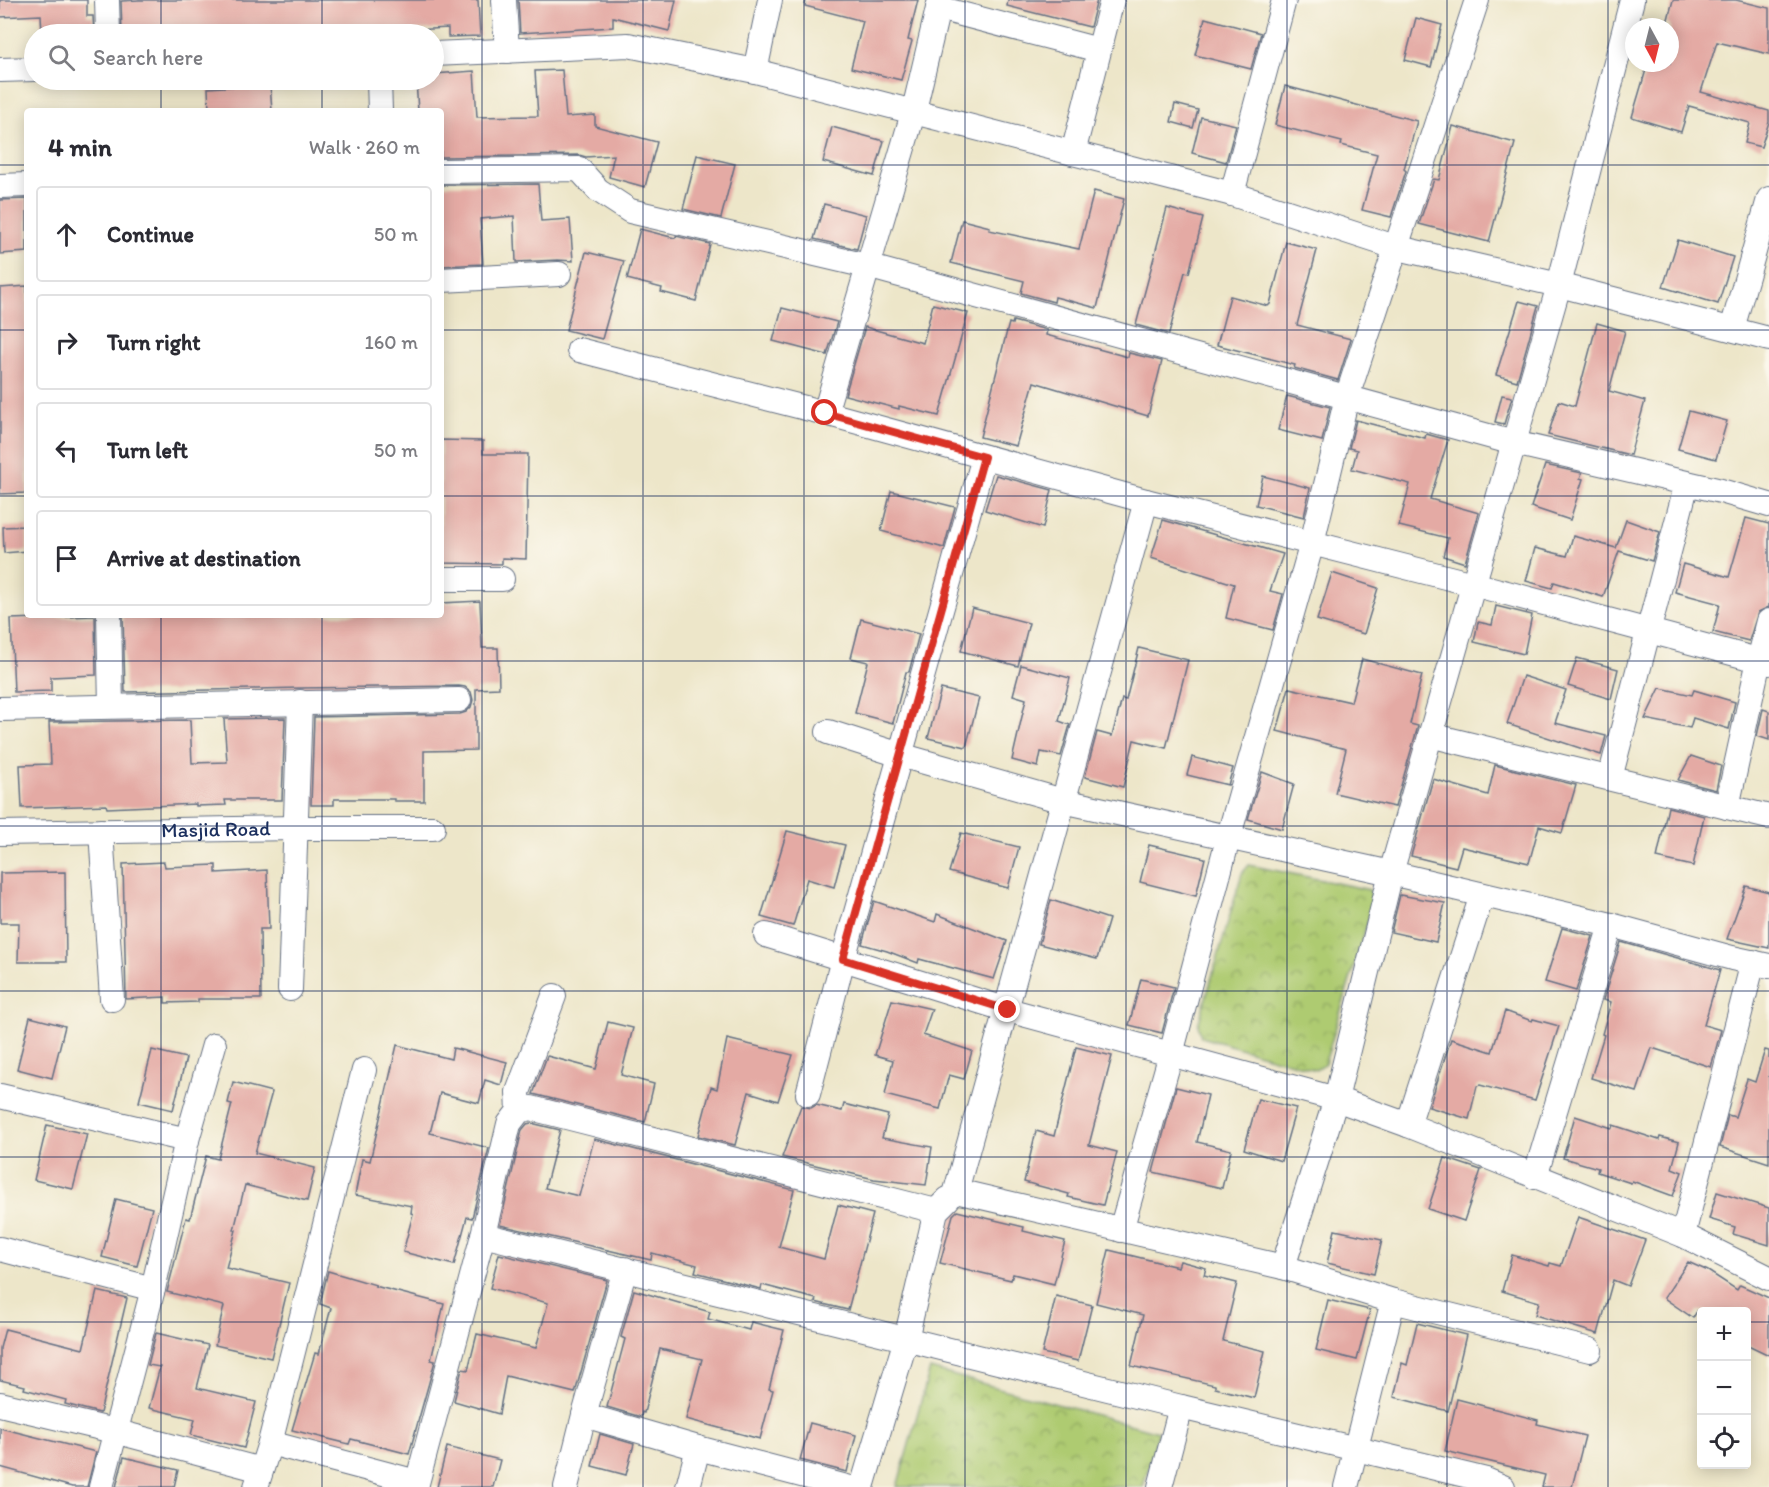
<!DOCTYPE html>
<meta charset="utf-8">
<style>
:root{--surface:#fff;--page:#f7f7f7;--text:#2b2b33;--muted:#7c7c81;--line:#e1e1e2}
body{margin:0;font-family:Itim,sans-serif;background:var(--page);color:var(--text)}
.controls{position:absolute;right:18px;bottom:18px;display:grid;overflow:hidden;border-radius:6px;box-shadow:0 3px 15px #0003}
.controls button{width:54px;height:54px;display:grid;place-items:center;padding:0;border:0;border-bottom:2px solid var(--line);background:var(--surface);color:var(--text);font:30px sans-serif}
.compass{position:absolute;left:1625px;top:18px;width:54px;height:54px;border-radius:50%;background:var(--surface);box-shadow:0 3px 15px #0003;rotate:173deg}
.stop{position:absolute;width:18px;height:18px;margin:-14px;border:4px solid #d93025;border-radius:50%;background:#fff}
.stop.end{background:#d93025;border-color:#fff;box-shadow:0 2px 6px #0008}
.list{margin:0;padding:0;list-style:none}
h2{display:flex;justify-content:space-between;align-items:center;height:78px;margin:0;padding:0 24px;font-size:26px}
h2 small{font-size:20px;font-weight:400;color:var(--muted)}
.list li{display:grid;grid-template-columns:39px 1fr auto;gap:18px;align-items:center;box-sizing:border-box;height:96px;margin:0 12px 12px;padding:0 12px;border:2px solid var(--line);border-radius:6px}
.list b{display:block;font-size:22px;white-space:nowrap}
.list em{font-size:20px;font-style:normal;color:var(--muted)}
.icon{flex:none;width:33px;height:33px;fill:none;stroke:currentColor;stroke-width:2;stroke-linecap:round;stroke-linejoin:round}
.map{position:relative;flex:none;width:1769px;height:1487px;overflow:hidden}
.search{position:absolute;background:var(--surface);box-shadow:0 3px 15px #0003;left:24px;top:24px;width:420px;height:66px;display:flex;align-items:center;gap:15px;box-sizing:border-box;padding:0 21px;border-radius:33px;color:var(--muted);font-size:22px}
.panel{position:absolute;background:var(--surface);box-shadow:0 3px 15px #0003;left:24px;top:108px;width:420px;height:510px;border-radius:6px}
.map>svg:first-child{display:block}
.park{fill:url(#park-crowns);stroke:#647d68;stroke-width:1.5}
.building{fill:#e4aaa4}
.lines{fill:none;stroke-linecap:round;stroke-linejoin:round}
.minor-casing{stroke:#646f83;stroke-width:26}
.minor{stroke:#fff;stroke-width:24}
.route{stroke:#d93025;stroke-width:8}
.grid{fill:none;stroke:#1b2f5e;stroke-width:1.5;stroke-opacity:0.55}
.labels{text-anchor:middle;stroke-width:5;stroke-linejoin:round;paint-order:stroke}
.street-label{font-size:21px;fill:#1b2f5e;stroke:#fbf7ec}
</style>
<div class="map">
<svg width="1769" height="1487" viewBox="0 0 1769 1487">
<defs>
<pattern id="park-crowns" width="20" height="18" patternUnits="userSpaceOnUse" patternTransform="scale(1.5)"><rect width="20" height="18" fill="#aecb71"/><path d="M2 6a3 3 0 1 1 6 0M12 15a3 3 0 1 1 6 0" fill="none" stroke="#8da560"/></pattern>
</defs>
<rect width="100%" height="100%" fill="#fbf7ec"/>
<filter id="ink" filterUnits="userSpaceOnUse"><feTurbulence type="fractalNoise" baseFrequency=".0167" numOctaves="2"/><feDisplacementMap in="SourceGraphic" scale="12" xChannelSelector="R" yChannelSelector="G"/><feConvolveMatrix kernelMatrix="1 2 1 2 8 2 1 2 1" color-interpolation-filters="sRGB"/></filter>
<filter id="wash" filterUnits="userSpaceOnUse"><feTurbulence type="fractalNoise" baseFrequency=".008" numOctaves="4" result="noise"/><feDisplacementMap in="SourceGraphic" scale="24" xChannelSelector="R" yChannelSelector="G"/><feGaussianBlur stdDeviation="1.35" result="paint"/><feColorMatrix in="noise" values="0 0 0 0 0 0 0 0 0 0 0 0 0 0 0 0 0 1.4 0 .05"/><feComposite in="paint" operator="in"/></filter>
<g filter="url(#wash)">
<rect width="100%" height="100%" fill="#ede6c9"/>
<!-- park -->
<g class="park">
<polygon points="1249,865 1370,890 1373,904 1325,1063 1316,1070 1201,1037 1198,1025 1242,873"/>
<polygon points="930,1369 1158,1432 1143,1487 897,1487"/>
</g>
<g id="blocks">
<!-- building -->
<g class="building">
<polygon points="0,0 87,0 87,16 93,16 94,34 42,34 41,15 0,17"/>
<polygon points="138,0 478,0 480,36 448,37 448,28 397,31 398,34 122,34 121,1"/>
<polygon points="518,0 676,0 669,31 613,17 613,27 520,33"/>
<polygon points="806,0 918,0 908,40 912,41 901,80 851,68 863,21 805,6"/>
<polygon points="1008,0 1097,0 1090,27 1007,6"/>
<polygon points="1673,0 1736,0 1769,8 1769,54 1717,42 1701,92 1769,111 1769,122 1761,147 1745,143 1750,123 1689,106 1681,132 1632,117 1648,63 1670,63 1670,24 1667,23"/>
<polygon points="1205,18 1261,33 1251,69 1195,55"/>
<polygon points="1416,18 1442,25 1431,67 1405,60"/>
<polygon points="562,70 566,117 595,115 595,126 657,142 645,187 609,177 614,155 586,157 579,155 441,157 441,111 418,111 416,80 434,80 434,74 474,71 477,117 538,116 535,71"/>
<polygon points="270,84 272,111 209,111 208,88"/>
<polygon points="1285,86 1417,121 1404,169 1406,171 1391,217 1362,210 1377,154 1341,145 1342,142 1275,125"/>
<polygon points="1175,104 1198,110 1193,128 1171,122"/>
<polygon points="1201,117 1236,125 1226,162 1192,153"/>
<polygon points="1453,126 1515,143 1489,242 1419,224 1434,179 1439,180"/>
<polygon points="832,127 884,141 874,176 823,162"/>
<polygon points="697,155 735,164 721,218 683,209"/>
<polygon points="538,184 541,221 570,219 573,261 558,260 516,262 514,216 480,219 483,264 441,266 441,185"/>
<polygon points="1094,191 1124,199 1097,308 1055,297 1054,302 1021,293 1024,281 951,263 962,220 990,227 989,230 1079,249"/>
<polygon points="27,199 27,252 0,254 0,200"/>
<polygon points="824,204 866,215 857,249 814,239"/>
<polygon points="1167,208 1203,218 1189,273 1185,272 1169,334 1136,325"/>
<polygon points="640,229 675,238 676,236 710,244 696,301 661,292 662,288 627,279"/>
<polygon points="1678,240 1733,257 1718,304 1663,287"/>
<polygon points="1286,242 1317,250 1297,325 1351,339 1338,380 1294,368 1295,365 1217,345 1230,296 1268,306 1270,304"/>
<polygon points="586,252 624,261 602,339 566,330"/>
<polygon points="27,286 27,493 0,494 0,288"/>
<polygon points="1519,301 1538,306 1517,381 1496,375"/>
<polygon points="933,304 968,313 939,416 899,406 899,409 845,395 865,327 923,343"/>
<polygon points="782,308 837,322 827,355 773,341"/>
<polygon points="1013,321 1047,330 1046,335 1128,357 1129,353 1162,361 1148,416 1034,382 1016,446 980,437 1009,323 1012,324"/>
<polygon points="1597,323 1625,331 1609,391 1645,401 1630,455 1548,435 1559,401 1575,406"/>
<polygon points="1502,395 1512,397 1504,424 1495,422"/>
<polygon points="1287,396 1330,407 1322,441 1278,430"/>
<polygon points="1689,411 1727,421 1716,459 1678,449"/>
<polygon points="1356,420 1425,438 1426,434 1448,440 1430,499 1479,513 1465,563 1443,556 1448,538 1399,526 1410,484 1352,469 1357,450 1349,448"/>
<polygon points="441,440 483,441 483,454 528,454 526,559 502,558 502,564 441,563"/>
<polygon points="1545,465 1582,473 1580,478 1583,479 1570,520 1531,507"/>
<polygon points="996,475 1052,490 1043,528 985,510"/>
<polygon points="1263,476 1310,488 1304,517 1256,505"/>
<polygon points="891,491 955,507 944,548 881,531"/>
<polygon points="1746,518 1769,524 1769,607 1758,612 1749,641 1713,632 1720,604 1675,592 1683,564 1729,577"/>
<polygon points="1163,520 1283,554 1270,591 1283,594 1273,630 1226,618 1234,584 1151,558"/>
<polygon points="1626,520 1660,532 1652,561 1619,551 1603,597 1554,582 1552,588 1526,581 1535,548 1567,556 1573,536 1616,548"/>
<polygon points="27,526 27,551 4,553 3,527"/>
<polygon points="1332,573 1378,588 1364,634 1317,620"/>
<polygon points="480,601 482,648 498,648 499,688 476,689 476,750 424,751 424,801 394,801 394,799 334,799 334,805 311,805 314,717 460,714 466,712 471,707 473,700 471,692 465,687 459,686 300,688 125,692 123,615 441,615 441,603"/>
<polygon points="1496,606 1532,615 1524,654 1474,642 1478,622 1492,625"/>
<polygon points="972,608 1029,623 1018,666 961,651"/>
<polygon points="95,616 96,675 51,677 51,691 14,692 11,619"/>
<polygon points="861,619 919,634 909,672 906,672 893,723 855,713 868,662 851,658"/>
<polygon points="1139,648 1188,660 1166,748 1134,740 1123,787 1085,777 1097,732 1112,736 1122,699 1126,700"/>
<polygon points="1577,658 1618,669 1611,699 1568,686"/>
<polygon points="1362,659 1422,675 1410,724 1418,726 1395,807 1335,793 1346,749 1277,731 1289,688 1351,702"/>
<polygon points="1021,665 1070,678 1059,721 1070,725 1061,756 1041,752 1038,767 1012,760 1026,699 1013,695"/>
<polygon points="1523,676 1566,690 1555,723 1606,736 1601,755 1507,724"/>
<polygon points="1660,688 1692,695 1694,690 1735,702 1729,729 1693,718 1690,728 1645,719"/>
<polygon points="941,689 979,698 966,747 928,738"/>
<polygon points="1763,709 1769,711 1769,740 1757,736"/>
<polygon points="285,718 282,800 225,800 226,805 196,806 196,804 107,808 106,805 22,808 20,765 51,764 49,722 190,720 192,763 227,762 224,719"/>
<polygon points="1691,756 1721,766 1716,790 1678,780"/>
<polygon points="1192,757 1233,768 1228,785 1187,775"/>
<polygon points="1495,765 1576,785 1562,833 1539,826 1529,863 1462,847 1456,867 1411,856 1433,779 1488,795"/>
<polygon points="1262,772 1294,784 1282,829 1248,819"/>
<polygon points="1668,807 1704,816 1693,866 1657,858"/>
<polygon points="787,831 845,845 834,887 807,879 793,926 761,917"/>
<polygon points="961,833 1019,847 1008,888 949,872"/>
<polygon points="1149,845 1205,858 1196,896 1140,882"/>
<polygon points="164,862 165,867 216,865 216,873 267,870 269,929 260,929 261,999 198,999 198,1002 165,1003 165,997 126,999 123,864"/>
<polygon points="65,872 66,962 18,962 19,923 0,923 0,873"/>
<polygon points="1746,886 1769,892 1769,948 1727,939"/>
<polygon points="1400,895 1445,903 1436,942 1391,932"/>
<polygon points="1051,900 1109,919 1097,959 1039,944"/>
<polygon points="874,901 935,922 937,914 1007,941 994,979 919,959 918,963 887,951 862,944"/>
<polygon points="1562,928 1593,936 1576,991 1545,982"/>
<polygon points="1621,942 1720,970 1704,1025 1721,1030 1711,1067 1652,1048 1637,1092 1591,1078 1604,1035 1602,1034 1611,1002 1603,1000"/>
<polygon points="1141,979 1174,987 1162,1033 1129,1025"/>
<polygon points="892,1000 932,1009 923,1035 972,1051 964,1079 949,1075 940,1109 885,1095 893,1060 875,1055"/>
<polygon points="1505,1011 1532,1021 1533,1019 1559,1026 1535,1100 1480,1085 1477,1086 1469,1119 1429,1107 1451,1039 1492,1052"/>
<polygon points="30,1017 65,1026 52,1078 17,1069"/>
<polygon points="608,1022 633,1028 621,1075 654,1084 645,1122 533,1094 547,1056 596,1069"/>
<polygon points="727,1039 793,1055 778,1101 749,1092 735,1145 698,1136 711,1087 717,1089"/>
<polygon points="397,1045 451,1059 453,1048 507,1062 501,1085 485,1080 479,1103 440,1093 430,1133 489,1148 472,1218 467,1217 454,1265 403,1252 413,1214 411,1213 412,1206 355,1195 362,1159 370,1161"/>
<polygon points="1076,1047 1112,1056 1089,1145 1117,1152 1103,1205 1068,1197 1069,1194 1024,1182 1036,1131 1054,1136"/>
<polygon points="152,1050 186,1058 173,1110 139,1102"/>
<polygon points="1765,1050 1769,1051 1769,1163 1720,1147 1728,1115 1735,1117 1747,1079 1755,1082"/>
<polygon points="233,1082 272,1092 255,1153 315,1168 307,1201 245,1185 234,1230 236,1230 226,1268 289,1283 271,1358 215,1345 224,1306 167,1292 186,1218 190,1219 206,1156 218,1159 232,1104 228,1103"/>
<polygon points="1176,1087 1208,1095 1197,1142 1231,1150 1222,1188 1153,1172"/>
<polygon points="1258,1099 1296,1108 1281,1161 1244,1149"/>
<polygon points="844,1104 888,1115 882,1138 932,1147 926,1185 874,1179 782,1157 801,1106 811,1108 816,1105 842,1111"/>
<polygon points="1575,1116 1612,1128 1613,1125 1659,1140 1660,1137 1679,1142 1672,1168 1682,1172 1673,1196 1632,1181 1631,1183 1597,1172 1598,1168 1563,1158"/>
<polygon points="531,1123 560,1130 545,1188 579,1196 594,1139 794,1190 779,1247 824,1259 838,1205 873,1214 848,1310 815,1302 816,1299 762,1285 761,1289 695,1272 697,1265 652,1253 651,1260 500,1225 522,1130 527,1124"/>
<polygon points="47,1125 87,1134 73,1189 34,1180"/>
<polygon points="1445,1158 1481,1170 1464,1221 1428,1209"/>
<polygon points="1717,1192 1769,1208 1769,1245 1733,1234 1735,1227 1709,1219"/>
<polygon points="116,1199 152,1208 137,1266 102,1257"/>
<polygon points="957,1211 1024,1227 1023,1231 1065,1241 1054,1284 1013,1274 1011,1280 940,1263 953,1215"/>
<polygon points="1578,1217 1645,1240 1628,1286 1613,1280 1598,1334 1535,1315 1539,1302 1502,1291 1512,1255 1549,1266 1550,1263 1561,1266"/>
<polygon points="1335,1230 1382,1240 1374,1274 1327,1263"/>
<polygon points="1109,1250 1178,1267 1180,1261 1206,1268 1204,1275 1237,1283 1223,1341 1265,1351 1254,1398 1215,1388 1215,1385 1131,1366 1143,1315 1096,1303"/>
<polygon points="499,1254 607,1280 575,1393 506,1376 499,1414 454,1401 462,1369 468,1370 477,1334 536,1348 548,1303 490,1288"/>
<polygon points="1688,1262 1708,1271 1737,1290 1740,1285 1769,1298 1769,1355 1746,1344 1746,1311 1697,1311 1693,1318 1664,1298"/>
<polygon points="328,1271 376,1285 375,1286 444,1304 431,1360 435,1361 409,1454 351,1439 349,1444 292,1430 315,1353 319,1354 331,1308 320,1304"/>
<polygon points="634,1290 710,1312 708,1319 749,1330 751,1322 784,1330 769,1389 773,1390 760,1439 686,1419 702,1359 660,1349 644,1413 642,1412 641,1417 607,1407 625,1339 621,1337"/>
<polygon points="97,1291 127,1298 100,1413 65,1404 66,1400 24,1389 25,1386 0,1380 0,1348 5,1329 83,1349"/>
<polygon points="1056,1296 1092,1305 1078,1361 1042,1353"/>
<polygon points="1328,1300 1370,1310 1357,1360 1316,1350"/>
<polygon points="1417,1323 1466,1335 1448,1411 1394,1397 1402,1363 1407,1365"/>
<polygon points="156,1333 208,1345 197,1388 256,1402 244,1448 191,1435 195,1419 149,1408 160,1367 148,1365"/>
<polygon points="1457,1399 1538,1420 1537,1424 1585,1436 1572,1487 1542,1487 1545,1475 1445,1451"/>
<polygon points="810,1423 856,1435 847,1472 800,1460"/>
<polygon points="0,1428 96,1452 87,1487 72,1487 0,1467"/>
<polygon points="600,1434 634,1444 626,1475 592,1466"/>
<polygon points="447,1447 500,1460 493,1487 437,1487"/>
<polygon points="124,1457 178,1470 174,1487 116,1487"/>
</g>
</g>
</g>
<g filter="url(#ink)">
<use href="#blocks" fill-opacity="0" stroke="#646f83" stroke-width="1.5"/>
<g class="lines">
<!-- minor casing -->
<g class="minor-casing">
<g id="minor">
<polyline points="107,0 108,34"/>
<polyline points="504,0 507,51"/>
<polyline points="938,8 1099,50"/>
<polyline points="434,54 628,45 755,71 1232,194 1398,248 1559,285 1769,339"/>
<polyline points="0,70 34,69"/>
<polyline points="755,71 770,0"/>
<polyline points="379,80 380,111"/>
<polyline points="1073,153 1112,0"/>
<polyline points="441,171 579,169 598,190 630,211 867,266 1514,443 1721,491 1769,505"/>
<polyline points="0,186 27,185"/>
<polyline points="1232,194 1284,0"/>
<polyline points="441,280 559,274"/>
<polyline points="1732,329 1769,199"/>
<polyline points="579,350 825,413 1146,501 1473,584 1769,663"/>
<polyline points="825,413 914,110 940,0"/>
<polyline points="1146,501 956,1191 1283,1267 1393,1301 1346,1487"/>
<polyline points="441,579 502,579"/>
<polyline points="109,615 111,706"/>
<polyline points="0,709 459,700"/>
<polyline points="828,732 900,755 1063,801 1391,873 1611,925 1732,958 1769,966"/>
<polyline points="1430,735 1769,817"/>
<polyline points="1610,778 1687,483"/>
<polyline points="1727,807 1759,660 1769,621"/>
<polyline points="101,831 112,999"/>
<path id="s1" d="M 0,833 L 296,828 L 433,828"/>
<polyline points="766,935 1008,1010 1336,1099 1408,1125 1683,1235 1769,1278"/>
<polyline points="290,989 300,702"/>
<polyline points="808,1094 843,959 984,457"/>
<polyline points="0,1096 187,1140"/>
<polyline points="519,1111 518,1092 554,996"/>
<polyline points="1408,1125 1482,895"/>
<polyline points="1535,1177 1611,925"/>
<polyline points="1121,1230 1171,1054 1228,839 1312,543 1347,397 1477,0"/>
<polyline points="483,1235 1181,1407"/>
<polyline points="1683,1235 1753,962"/>
<polyline points="0,1249 153,1289"/>
<polyline points="1283,1267 1336,1099 1391,873 1559,285 1632,0"/>
<polyline points="1393,1301 1590,1350"/>
<polyline points="0,1404 114,1431 261,1470"/>
<polyline points="584,1415 698,1448 847,1487"/>
<polyline points="270,1443 417,1482"/>
<polyline points="101,1487 153,1289 187,1140 214,1045"/>
<polyline points="256,1487 270,1443 364,1070"/>
<polyline points="416,1487 483,1235 509,1124 519,1111 531,1108 936,1211"/>
<polyline points="566,1487 584,1415 625,1269"/>
<polyline points="688,1487 698,1448"/>
<polyline points="862,1487 906,1339 936,1211 948,1199"/>
<polyline points="1160,1487 1181,1407 1486,1480 1503,1487"/>
</g>
</g>
<!-- minor -->
<use href="#minor" class="minor"/>
</g>
</g>
<g class="lines" filter="url(#ink)">
<!-- route -->
<polyline class="route" points="825,413 984,457 843,959 1008,1010"/>
</g>
<!-- grid -->
<path class="grid" d="M 161,0 L 161,34M 322,0 L 322,34M 482,0 L 482,1487M 643,0 L 643,1487M 804,0 L 804,1487M 965,0 L 965,1487M 1126,0 L 1126,1487M 1287,0 L 1287,1487M 1447,0 L 1447,1487M 1608,0 L 1608,1487M 161,80 L 161,111M 322,80 L 322,111M 0,165 L 27,165M 441,165 L 1769,165M 0,330 L 27,330M 441,330 L 1769,330M 0,496 L 27,496M 441,496 L 1769,496M 161,615 L 161,1487M 322,615 L 322,1487M 0,661 L 1769,661M 0,826 L 1769,826M 0,991 L 1769,991M 0,1157 L 1769,1157M 0,1322 L 1702,1322M 1746,1322 L 1769,1322"/>
<g class="labels">
<!-- street labels -->
<g class="street-label">
<text dy="7" stroke="none"><textPath href="#s1" startOffset="216">Masjid Road</textPath></text>
</g>
</g>
</svg>
<div class="controls">
<button>+</button>
<button>−</button>
<button><svg class="icon" aria-label="locate" viewBox="0 0 24 24"><circle cx="12" cy="12" r="6"/><path d="M12 2v4M12 18v4M2 12h4M18 12h4"/></svg></button>
</div>
<svg class="compass" viewBox="-18 -18 36 36"><path d="M0-13l5 13h-10z" fill="#e53935"/><path d="M0 13l5-13h-10z" fill="#7c7c81"/></svg>
<div class="stop" style="left:825px;top:413px"></div>
<div class="stop end" style="left:1008px;top:1010px"></div>
<div class="search"><svg class="icon" aria-label="search" viewBox="0 0 24 24"><circle cx="10" cy="10" r="6"/><path d="M15 15l6 6"/></svg>Search here</div>
<section class="panel">
<h2>4 min<small>Walk · 260 m</small></h2>
<ul class="list">
<li><svg class="icon" aria-label="ahead" viewBox="0 0 24 24"><path d="M12 20V5M6 11l6-6 6 6"/></svg><div><b>Continue</b></div><em>50 m</em></li>
<li><svg class="icon" aria-label="right" viewBox="0 0 24 24"><path d="M7 20v-9h11M14 6l5 5-5 5"/></svg><div><b>Turn right</b></div><em>160 m</em></li>
<li><svg class="icon" aria-label="left" viewBox="0 0 24 24"><path d="M17 20v-9H6M10 6l-5 5 5 5"/></svg><div><b>Turn left</b></div><em>50 m</em></li>
<li><svg class="icon" aria-label="arrive" viewBox="0 0 24 24"><path d="M6 21V4h12l-3 4 3 4H6"/></svg><div><b>Arrive at destination</b></div></li>
</ul>
</section>
</div>
